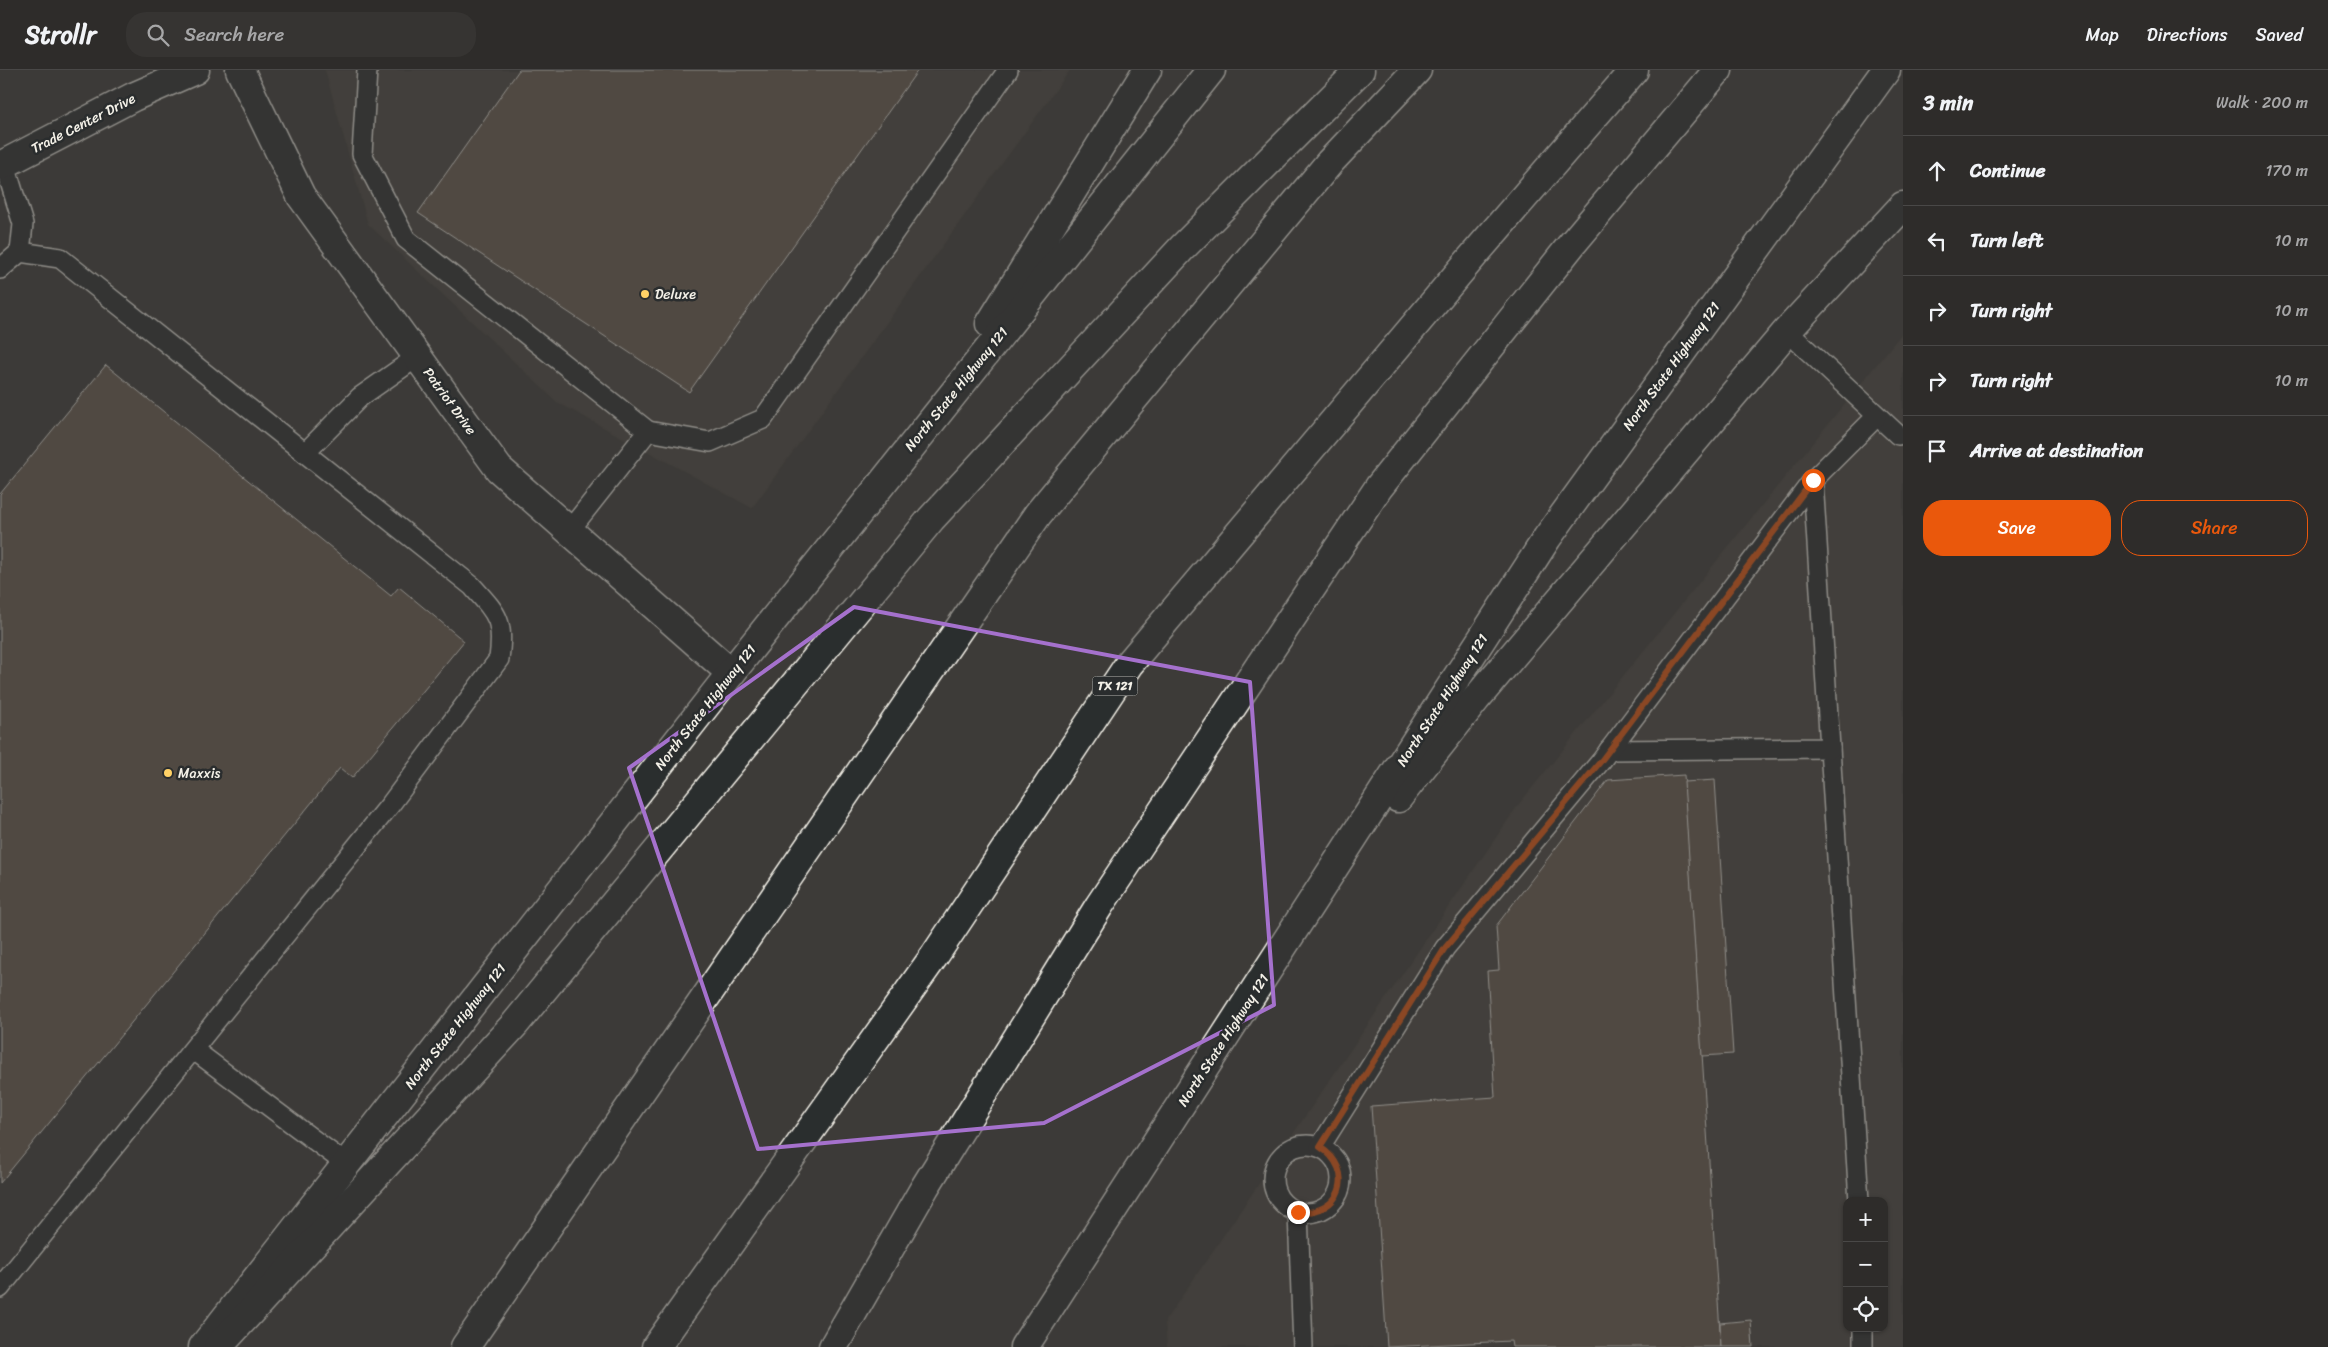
<!DOCTYPE html>
<meta charset="utf-8">
<style>
:root{--surface:#2e2c2a;--page:#363432;--text:#f1f3f6;--muted:#a7a7a8;--line:#494847;--accent:#ea580c}
body{margin:0;font-family:Sriracha,sans-serif;background:var(--page);color:var(--text)}
.controls{position:absolute;right:15px;bottom:15px;display:grid;overflow:hidden;border-radius:10px;box-shadow:0 1px 4px #0004}
.controls button{width:45px;height:45px;display:grid;place-items:center;padding:0;border:0;border-bottom:1px solid var(--line);background:var(--surface);color:var(--text);font:25px sans-serif}
.stop{position:absolute;width:15px;height:15px;margin:-11px;border:4px solid #ea580c;border-radius:50%;background:#fff}
.stop.end{background:#ea580c;border-color:#fff;box-shadow:0 1px 5px #0008}
.list{margin:0;padding:0;list-style:none}
h2{display:flex;justify-content:space-between;align-items:center;height:65px;margin:0;padding:0 20px;font-size:21px}
h2 small{font-size:16px;font-weight:400;color:var(--muted)}
.list li{display:grid;grid-template-columns:32px 1fr auto;gap:15px;align-items:center;box-sizing:border-box;height:70px;padding:0 20px;border-top:1px solid var(--line)}
.list b{display:block;font-size:19px;white-space:nowrap}
.list em{font-size:16px;font-style:normal;color:var(--muted)}
.actions{display:flex;gap:10px;padding:15px 20px}
.actions a{flex:1;padding:11px 0;border:1px solid var(--accent);border-radius:20px;text-align:center;font-size:18px;color:var(--accent)}
.actions .main{background:var(--accent);color:#fff}
.icon{flex:none;width:28px;height:28px;fill:none;stroke:currentColor;stroke-width:2;stroke-linecap:round;stroke-linejoin:round}
.map{position:relative;flex:none;width:1903px;height:1277px;overflow:hidden}
header{display:flex;align-items:center;gap:30px;box-sizing:border-box;height:70px;padding:0 25px;background:var(--surface);border-bottom:1px solid var(--line)}
header strong{font-size:24px}
nav{display:flex;gap:28px;margin-inline-start:auto;font-size:18px}
.search{width:350px;height:45px;background:var(--page);display:flex;align-items:center;gap:12px;box-sizing:border-box;padding:0 18px;border-radius:20px;color:var(--muted);font-size:19px}
main{display:flex}
aside{flex:1;background:var(--surface)}
.map>svg:first-child{display:block}
.built{fill:#4a453f;fill-rule:evenodd}
.building{fill:#695c50;stroke:#f4f1e8}
.lines{fill:none;stroke-linecap:round;stroke-linejoin:round}
.lane-casing{stroke:#f4f1e8;stroke-width:22}
.secondary-casing{stroke:#f4f1e8;stroke-width:31}
.highway-casing{stroke:#f4f1e8;stroke-width:31}
.lane{stroke:#2a2d2e;stroke-width:19}
.secondary{stroke:#2a2d2e;stroke-width:28}
.highway{stroke:#2a2d2e;stroke-width:28}
.route{stroke:#ea580c;stroke-width:6}
.marked{fill:none;stroke:#a571cd;stroke-width:4;stroke-linejoin:round}
.poi-dot{fill:#ffd166;stroke:#2a2d2e;stroke-width:2}
.labels{text-anchor:middle;stroke-width:5;stroke-linejoin:round;paint-order:stroke}
.shield{fill:#2a2d2e;stroke:#b7b6b0;stroke-width:1}
.shield-label{font-size:12px;font-weight:bold;fill:#f4f1e8}
.street-label{font-size:14px;fill:#f4f1e8;stroke:#2a2d2e}
.poi-label{font-size:14px;fill:#f4f1e8;stroke:#2a2d2e;text-anchor:start}
</style>
<header>
<strong>Strollr</strong>
<div class="search"><svg class="icon" aria-label="search" viewBox="0 0 24 24"><circle cx="10" cy="10" r="6"/><path d="M15 15l6 6"/></svg>Search here</div>
<nav><a>Map</a><a>Directions</a><a>Saved</a></nav>
</header>
<main>
<div class="map">
<svg width="1903" height="1277" viewBox="0 0 1903 1277">
<rect width="100%" height="100%" fill="#3d3b38"/>
<filter id="ink" filterUnits="userSpaceOnUse"><feTurbulence type="fractalNoise" baseFrequency=".02" numOctaves="2"/><feDisplacementMap in="SourceGraphic" scale="10" xChannelSelector="R" yChannelSelector="G"/><feConvolveMatrix kernelMatrix="1 2 1 2 8 2 1 2 1" color-interpolation-filters="sRGB"/></filter>
<g filter="url(#ink)">
<!-- built -->
<g class="built">
<polygon points="325,0 1070,0 752,438 557,332 368,154"/>
<path d="M 1903,262 L 1903,1277 L 1167,1277 L 1165,1251 L 1519,734 ZM 1847,1131 L 1884,1131 L 1884,1258 L 1847,1258 Z"/>
</g>
<!-- building -->
<g class="building">
<polygon points="519,0 918,0 689,322 418,143"/>
<polygon points="106,295 391,526 399,517 464,571 352,708 340,698 0,1113 0,424"/>
<polygon points="1684,705 1721,1277 1512,1277 1511,1271 1387,1277 1371,1036 1495,1027 1487,901 1499,900 1496,856 1608,710"/>
<polygon points="1715,710 1733,984 1702,986 1684,712"/>
<polygon points="1751,1250 1753,1277 1721,1277 1720,1253"/>
</g>
<g class="lines">
<!-- lane casing -->
<g class="lane-casing">
<g id="lane">
<polyline points="367,0 362,84 406,169 648,361"/>
<polyline points="4,92 23,154 20,182"/>
<path d="M 0,199 L 20,182 L 60,188 L 472,516 C 498,545 504,550 499,589 L 390,735 L 0,1218"/>
<polyline points="1787,261 1898,365"/>
<polyline points="305,383 360,327 417,287"/>
<polyline points="569,461 648,361 710,372 763,349 1008,0"/>
<polyline points="1830,678 1859,1131"/>
<polyline points="1609,680 1830,678 1813,410"/>
<polyline points="194,980 346,1094"/>
<circle cx="1307" cy="1109" r="34"/>
<polyline points="1320,1077 1445,878 1601,691 1813,410 1876,347"/>
<polyline points="1298,1142 1303,1277"/>
<polyline points="1863,1258 1863,1277"/>
</g>
</g>
<!-- secondary casing -->
<g class="secondary-casing">
<g id="secondary">
<polyline points="240,0 301,126 499,399 731,603"/>
<polyline points="0,96 133,27 195,0"/>
<polyline points="990,254 1147,0"/>
<polyline points="1398,728 1476,629 1787,261 1903,136"/>
<polyline points="203,1277 731,603 1211,0"/>
<polyline points="1024,1277 1547,468 1886,0"/>
</g>
</g>
<!-- highway casing -->
<g class="highway-casing">
<g id="highway">
<polyline points="218,1277 515,954 931,449 1182,178 1360,0"/>
<polyline points="465,1277 1038,444 1330,92 1417,0"/>
<polyline points="656,1277 935,885 1129,594 1474,185 1634,0"/>
<polyline points="833,1277 925,1117 1099,836 1379,417 1572,174 1718,0"/>
</g>
</g>
<!-- lane -->
<use href="#lane" class="lane"/>
<!-- secondary -->
<use href="#secondary" class="secondary"/>
<!-- highway -->
<use href="#highway" class="highway"/>
</g>
</g>
<g class="lines" filter="url(#ink)">
<!-- route -->
<path class="route" d="M 1298,1142 C 1341,1146 1357,1101 1320,1077 L 1445,878 L 1601,691 L 1813,410"/>
</g>
<!-- marked area -->
<path d="M0 0H1903V1277H0ZM 854,537 L 1250,612 L 1274,935 L 1044,1053 L 758,1079 L 629,698 Z" fill="#3d3b38" fill-opacity=".55" fill-rule="evenodd"/>
<path class="marked" d="M 854,537 L 1250,612 L 1274,935 L 1044,1053 L 758,1079 L 629,698 Z"/>
<!-- markers -->
<g class="poi-dot">
<circle cx="645" cy="224" r="5"/>
<circle cx="168" cy="703" r="5"/>
</g>
<g class="labels">
<!-- shield labels -->
<rect class="shield" x="1092.5" y="606.5" width="45" height="19" rx="4"/>
<g class="shield-label">
<text x="1115" y="620">TX 121</text>
</g>
<!-- street labels -->
<g class="street-label">
<text transform="translate(83 53) rotate(-27)" y="5">Trade Center Drive</text>
<text transform="translate(1671 296) rotate(-54)" y="5">North State Highway 121</text>
<text transform="translate(956 319) rotate(-51)" y="5">North State Highway 121</text>
<text transform="translate(450 331) rotate(54)" y="5">Patriot Drive</text>
<text transform="translate(1442 630) rotate(-57)" y="5">North State Highway 121</text>
<text transform="translate(705 637) rotate(-52)" y="5">North State Highway 121</text>
<text transform="translate(455 956) rotate(-52)" y="5">North State Highway 121</text>
<text transform="translate(1223 970) rotate(-57)" y="5">North State Highway 121</text>
</g>
<!-- poi labels -->
<g class="poi-label">
<text x="655" y="229">Deluxe</text>
<text x="178" y="708">Maxxis</text>
</g>
</g>
</svg>
<div class="controls">
<button>+</button>
<button>−</button>
<button><svg class="icon" aria-label="locate" viewBox="0 0 24 24"><circle cx="12" cy="12" r="6"/><path d="M12 2v4M12 18v4M2 12h4M18 12h4"/></svg></button>
</div>
<div class="stop" style="left:1813px;top:410px"></div>
<div class="stop end" style="left:1298px;top:1142px"></div>
</div>
<aside>
<h2>3 min<small>Walk · 200 m</small></h2>
<ul class="list">
<li><svg class="icon" aria-label="ahead" viewBox="0 0 24 24"><path d="M12 20V5M6 11l6-6 6 6"/></svg><div><b>Continue</b></div><em>170 m</em></li>
<li><svg class="icon" aria-label="left" viewBox="0 0 24 24"><path d="M17 20v-9H6M10 6l-5 5 5 5"/></svg><div><b>Turn left</b></div><em>10 m</em></li>
<li><svg class="icon" aria-label="right" viewBox="0 0 24 24"><path d="M7 20v-9h11M14 6l5 5-5 5"/></svg><div><b>Turn right</b></div><em>10 m</em></li>
<li><svg class="icon" aria-label="right" viewBox="0 0 24 24"><path d="M7 20v-9h11M14 6l5 5-5 5"/></svg><div><b>Turn right</b></div><em>10 m</em></li>
<li><svg class="icon" aria-label="arrive" viewBox="0 0 24 24"><path d="M6 21V4h12l-3 4 3 4H6"/></svg><div><b>Arrive at destination</b></div></li>
</ul>
<div class="actions"><a class="main">Save</a><a>Share</a></div>
</aside>
</main>
